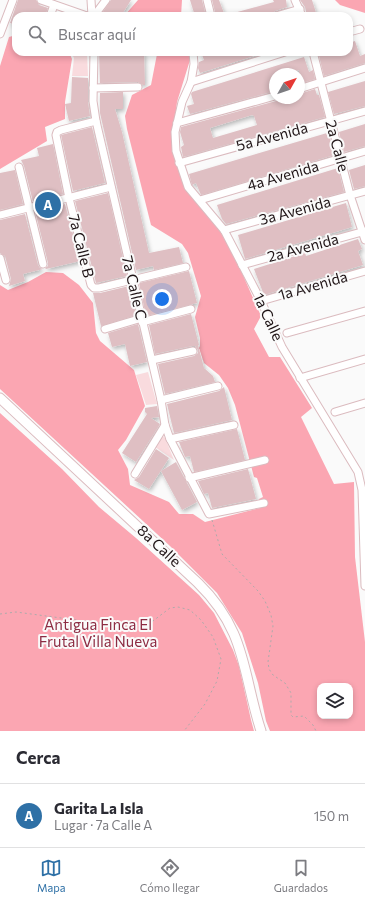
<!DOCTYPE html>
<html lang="es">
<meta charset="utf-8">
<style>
:root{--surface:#fff;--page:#f7f7f7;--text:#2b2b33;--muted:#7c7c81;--line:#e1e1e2;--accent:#2e70a6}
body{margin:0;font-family:Commissioner,sans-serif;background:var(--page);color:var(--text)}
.controls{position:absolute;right:12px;bottom:12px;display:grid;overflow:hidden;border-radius:8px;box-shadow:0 2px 6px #0003}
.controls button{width:36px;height:36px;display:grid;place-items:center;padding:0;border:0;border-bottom:1px solid var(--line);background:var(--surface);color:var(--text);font:20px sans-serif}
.compass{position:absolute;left:269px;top:68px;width:36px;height:36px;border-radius:50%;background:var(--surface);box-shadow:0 2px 6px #0003;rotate:50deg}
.you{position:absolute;left:162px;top:299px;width:14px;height:14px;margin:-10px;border:3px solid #fff;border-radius:50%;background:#1a73e8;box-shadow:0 0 0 6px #1a73e833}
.badge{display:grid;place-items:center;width:26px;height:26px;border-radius:50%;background:var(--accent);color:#fff;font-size:13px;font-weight:700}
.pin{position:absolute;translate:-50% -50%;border:2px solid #fff;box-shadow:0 1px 4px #0006}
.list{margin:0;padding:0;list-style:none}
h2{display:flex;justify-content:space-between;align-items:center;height:52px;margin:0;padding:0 16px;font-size:17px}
h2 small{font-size:13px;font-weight:400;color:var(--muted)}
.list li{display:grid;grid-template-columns:26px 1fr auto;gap:12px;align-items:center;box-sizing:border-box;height:64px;padding:0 16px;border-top:1px solid var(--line)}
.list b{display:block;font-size:15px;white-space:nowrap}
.list p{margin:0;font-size:13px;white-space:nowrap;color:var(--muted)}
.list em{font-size:13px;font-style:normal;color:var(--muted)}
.icon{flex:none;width:22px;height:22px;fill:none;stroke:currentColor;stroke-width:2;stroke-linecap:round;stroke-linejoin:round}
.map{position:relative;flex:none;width:365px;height:731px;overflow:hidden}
.search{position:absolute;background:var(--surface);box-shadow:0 2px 6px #0003;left:12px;right:12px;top:12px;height:44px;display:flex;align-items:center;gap:10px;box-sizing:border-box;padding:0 14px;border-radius:12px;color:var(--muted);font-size:15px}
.sheet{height:116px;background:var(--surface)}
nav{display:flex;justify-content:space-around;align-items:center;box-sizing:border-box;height:56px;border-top:1px solid var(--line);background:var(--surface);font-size:11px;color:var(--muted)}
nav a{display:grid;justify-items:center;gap:2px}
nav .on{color:var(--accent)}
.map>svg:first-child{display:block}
.green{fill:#f9dbde}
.forest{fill:#fba6b2;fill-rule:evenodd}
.building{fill:#dfbfc3;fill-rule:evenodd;filter:url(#shadow)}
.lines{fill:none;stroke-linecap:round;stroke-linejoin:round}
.minor-casing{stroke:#dbbbbf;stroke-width:9}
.secondary-casing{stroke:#dbbbbf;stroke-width:11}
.path{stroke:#aeaaab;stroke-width:1;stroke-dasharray:2 3;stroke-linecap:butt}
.minor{stroke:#fff;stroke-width:7}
.secondary{stroke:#fff;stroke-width:9}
.labels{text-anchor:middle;stroke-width:4;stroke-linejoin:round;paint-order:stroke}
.street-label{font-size:15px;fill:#1f1416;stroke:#fafafa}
.park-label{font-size:15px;fill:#8d2c43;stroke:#fafafa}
</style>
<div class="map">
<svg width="365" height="731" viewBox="0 0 365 731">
<defs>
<filter id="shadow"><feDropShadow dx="1.5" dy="2.5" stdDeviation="2" flood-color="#0004"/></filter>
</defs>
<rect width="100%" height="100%" fill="#fafafa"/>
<!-- green -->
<g class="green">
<polygon points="71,52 87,52 88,76 72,76 74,58"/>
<polygon points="148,372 157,404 146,405 136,375"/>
<polygon points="162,435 165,438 174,460 155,447"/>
</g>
<!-- forest -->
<g class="forest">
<polygon points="138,0 182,0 181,16 124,16"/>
<polygon points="335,0 365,0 365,13 340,5"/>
<polygon points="16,35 16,52 69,52 72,59 65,102 65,119 45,127 47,141 0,169 0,66 9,37"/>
<path d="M 156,52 L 189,52 L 190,60 L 177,102 L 174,127 L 179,170 L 220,227 L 231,248 L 261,316 L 254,329 L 269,357 L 280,357 L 312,408 L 301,417 L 334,484 L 354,482 L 355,557 L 365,642 L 365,731 L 270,731 L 266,721 L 258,683 L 242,633 L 217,593 L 170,546 L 0,389 L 0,285 L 8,290 L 28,282 L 46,272 L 63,273 L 79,285 L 93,303 L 96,333 L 100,341 L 134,370 L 145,406 L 126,440 L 118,450 L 128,469 L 130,485 L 169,502 L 179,514 L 193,514 L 205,522 L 260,508 L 259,499 L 263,497 L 257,478 L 254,477 L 235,405 L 228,388 L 219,375 L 204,363 L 199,348 L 200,346 L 200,338 L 195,317 L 201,296 L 188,253 L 182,244 L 151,225 L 127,129 L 125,116 L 132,95 L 151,85 L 157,54 ZM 320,686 L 350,686 L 350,716 L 320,716 Z"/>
<polygon points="0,413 62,469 99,507 136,538 199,595 214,613 233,650 239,666 251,720 254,731 0,731"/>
</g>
<!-- building -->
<g class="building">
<polygon points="18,0 36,0 39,5 48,8 45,16 16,16 16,25 10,23"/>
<polygon points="111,0 131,0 121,16 100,16"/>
<polygon points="190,0 202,0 206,16 195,16"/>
<polygon points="212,0 219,0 225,16 216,16"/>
<polygon points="273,0 286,0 287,7 275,11 271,15 266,16 230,16 230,14 274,2"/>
<polygon points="300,0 312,0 317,16 307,16 305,7"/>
<polygon points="355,41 360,56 365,54 365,63 324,76 318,52 349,52 349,43"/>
<polygon points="99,52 144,52 145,85 143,85 138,82 100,83"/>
<polygon points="201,52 267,52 200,73 198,68 199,62 204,60"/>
<polygon points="304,57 309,72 313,70 315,79 299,84 299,70 286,74 275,74 275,91 190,114 187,106 194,104 191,94 192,92"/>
<polygon points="72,77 88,78 88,102 90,116 69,121 65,104 71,103"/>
<polygon points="365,81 365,106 334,114 328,92"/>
<path d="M 315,89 L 317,95 L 319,95 L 325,117 L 183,157 L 181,147 L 184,145 L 180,132 L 181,127 L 276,101 L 279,98 L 299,98 L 299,94 ZM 252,115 L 254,116 L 257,125 L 213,138 L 210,128 Z"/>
<polygon points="123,92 123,109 115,109 122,132 149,253 179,247 183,263 154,270 153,266 136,270 100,113 100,93"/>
<polygon points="365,124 365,146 344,152 339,132"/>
<polygon points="92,127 105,183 73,191 61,135"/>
<polygon points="327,133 328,136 329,135 334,155 201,195 196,183 192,185 189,174"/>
<polygon points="53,144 63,194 33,202 24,166 21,160 39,156 37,148"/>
<polygon points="365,165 365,186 354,189 349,170"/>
<polygon points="338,168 344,192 226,224 222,219 217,205"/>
<polygon points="15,170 23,204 0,210 0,173"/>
<polygon points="108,193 127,276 96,283 75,201"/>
<polygon points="346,203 352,227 245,259 238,235"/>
<polygon points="65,204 80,261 46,269 45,268 48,266 48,263 35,211"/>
<polygon points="25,214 38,265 40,268 43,269 23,274 25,281 9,286 11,279 5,256 0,253 0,220"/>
<polygon points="358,239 362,249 358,251 363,265 264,295 254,269 305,253 306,256"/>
<polygon points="189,271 197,303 146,316 139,283"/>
<polygon points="129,286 136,315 101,326 93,293 100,293"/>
<polygon points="191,314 199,345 198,345 204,368 213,376 215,382 165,394 158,364 194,356 198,353 198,350 195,346 192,346 155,354 149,325"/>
<polygon points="138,324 147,362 130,366 125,344 112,347 108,333"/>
<polygon points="224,387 232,420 174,433 167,404 219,391"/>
<polygon points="157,406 159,417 151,418 160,424 136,462 122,453 147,414 145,412 145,408"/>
<polygon points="237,429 245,460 194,472 190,456 185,457 179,442"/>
<polygon points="156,449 169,458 149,489 134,480 139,477"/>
<polygon points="176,462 197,502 182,510 161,471"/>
<polygon points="248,469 256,499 212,508 208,493 204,494 198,481"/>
</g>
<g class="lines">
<!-- minor casing -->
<g class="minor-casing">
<g id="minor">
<polyline points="41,0 87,16"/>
<polyline points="91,0 92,16"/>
<polyline points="207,0 211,16"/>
<polyline points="295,0 302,16"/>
<polyline points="50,16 54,5"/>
<polyline points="94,16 106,0"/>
<polyline points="276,16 300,9"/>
<polyline points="349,32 360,29"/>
<polyline points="0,34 13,0"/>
<polyline points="94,52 93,101 96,121 161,400 165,425 170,439 209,514 264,503"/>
<polyline points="193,52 194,64 191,82 182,102 175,132 176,151 188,187 224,230 261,301 282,347 358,472 362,490 365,586"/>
<polyline points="313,52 350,195 365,240"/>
<polyline points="191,82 285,52"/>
<polyline points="93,88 138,87"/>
<polyline points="299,89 365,68"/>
<polyline points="96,121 61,130 57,132 56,135 69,198 91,285 94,288 99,288 186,267"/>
<polyline points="177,123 275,96"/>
<polyline points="179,163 365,111"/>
<polyline points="19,167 43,264"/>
<polyline points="200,200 365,151"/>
<polyline points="0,215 111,187"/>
<polyline points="224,230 365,191"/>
<polyline points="0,258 6,280"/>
<polyline points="242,265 365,231"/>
<polyline points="261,301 365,271"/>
<polyline points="142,322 191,309"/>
<polyline points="105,329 142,318"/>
<polyline points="287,333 365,311"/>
<polyline points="152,360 193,351"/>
<polyline points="300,378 365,359"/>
<polyline points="161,400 218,386"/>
<polyline points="335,412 365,403"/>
<polyline points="170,439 234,425"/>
<polyline points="135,474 165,425"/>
<polyline points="189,478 265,460"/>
</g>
</g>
<!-- secondary casing -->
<g class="secondary-casing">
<path id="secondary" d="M 0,398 L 198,583 C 247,631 242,672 261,731"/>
</g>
<!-- path -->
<g class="path">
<polyline points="212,520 222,554 258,591 265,601 271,615 273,626 268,662 269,669 273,675 285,683 291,693 291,715 293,717 304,716 313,725 316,731"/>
<polyline points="0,614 16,612 136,628 149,624 170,608 178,607 190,610 201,620 213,637 221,659 217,681 205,704 184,731"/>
</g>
<!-- minor -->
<use href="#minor" class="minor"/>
<!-- secondary -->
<use href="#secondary" class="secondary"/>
</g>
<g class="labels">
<!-- street labels -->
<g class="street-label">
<text transform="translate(272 137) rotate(-15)" y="5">5a Avenida</text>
<text transform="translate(337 146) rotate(75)" y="5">2a Calle</text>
<text transform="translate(283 176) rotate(-16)" y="5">4a Avenida</text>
<text transform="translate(295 211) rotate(-15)" y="5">3a Avenida</text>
<text transform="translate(81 246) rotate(76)" y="5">7a Calle B</text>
<text transform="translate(303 248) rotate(-15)" y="5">2a Avenida</text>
<text transform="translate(313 286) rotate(-16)" y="5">1a Avenida</text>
<text transform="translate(134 288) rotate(77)" y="5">7a Calle C</text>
<text transform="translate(268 317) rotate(65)" y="5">1a Calle</text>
<text transform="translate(159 546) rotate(43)" y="5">8a Calle</text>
</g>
<!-- park labels -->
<g class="park-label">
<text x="98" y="630">Antigua Finca El<tspan x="98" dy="17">Frutal Villa Nueva</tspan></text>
</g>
</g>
</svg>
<div class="controls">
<button><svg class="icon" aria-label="layers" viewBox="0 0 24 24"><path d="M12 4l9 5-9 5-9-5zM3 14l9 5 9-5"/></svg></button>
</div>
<svg class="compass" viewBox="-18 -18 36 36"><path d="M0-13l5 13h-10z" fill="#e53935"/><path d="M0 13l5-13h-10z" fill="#7c7c81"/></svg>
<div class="you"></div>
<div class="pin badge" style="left:48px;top:205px">A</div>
<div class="search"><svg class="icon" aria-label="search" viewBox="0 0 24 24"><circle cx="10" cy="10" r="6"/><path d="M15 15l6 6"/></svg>Buscar aquí</div>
</div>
<section class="sheet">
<h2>Cerca<small></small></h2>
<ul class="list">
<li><span class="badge">A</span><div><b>Garita La Isla</b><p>Lugar · 7a Calle A</p></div><em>150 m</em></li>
</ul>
</section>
<nav>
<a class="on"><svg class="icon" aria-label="map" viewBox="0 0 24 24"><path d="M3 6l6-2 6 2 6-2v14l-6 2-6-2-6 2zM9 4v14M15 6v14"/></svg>Mapa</a>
<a><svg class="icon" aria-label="directions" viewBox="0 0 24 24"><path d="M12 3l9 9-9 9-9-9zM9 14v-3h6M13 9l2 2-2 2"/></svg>Cómo llegar</a>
<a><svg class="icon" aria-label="saved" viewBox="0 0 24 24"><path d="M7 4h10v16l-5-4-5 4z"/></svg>Guardados</a>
</nav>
